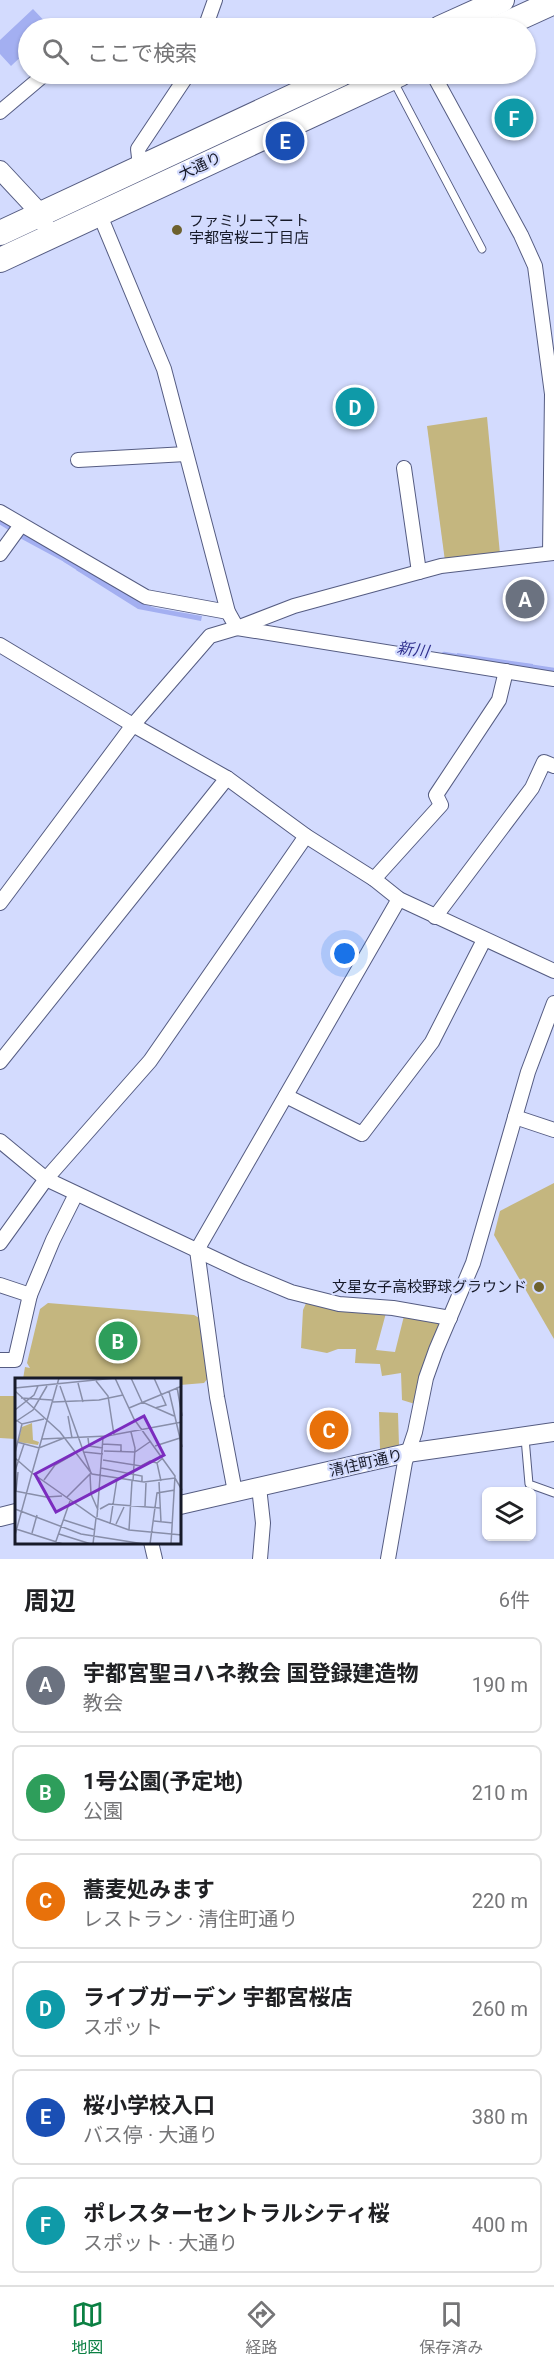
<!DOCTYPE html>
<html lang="ja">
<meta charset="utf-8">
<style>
:root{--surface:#fff;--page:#f6f6f6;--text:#202124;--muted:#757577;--line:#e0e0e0;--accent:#0b8043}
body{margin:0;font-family:Roboto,"Noto Sans JP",sans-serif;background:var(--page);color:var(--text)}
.controls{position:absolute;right:18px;bottom:18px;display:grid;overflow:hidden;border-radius:9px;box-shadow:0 2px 4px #0004}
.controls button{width:54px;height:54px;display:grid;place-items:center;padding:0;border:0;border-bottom:2px solid var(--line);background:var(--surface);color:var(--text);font:30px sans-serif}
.you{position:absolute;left:345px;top:954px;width:21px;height:21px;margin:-15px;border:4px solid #fff;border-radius:50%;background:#1a73e8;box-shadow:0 0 0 9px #1a73e833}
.badge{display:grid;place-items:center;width:39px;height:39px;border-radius:50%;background:var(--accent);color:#fff;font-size:20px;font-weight:700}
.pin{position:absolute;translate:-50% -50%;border:3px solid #fff;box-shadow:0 2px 6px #0006}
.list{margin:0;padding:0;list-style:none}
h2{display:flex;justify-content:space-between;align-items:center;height:78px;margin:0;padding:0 24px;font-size:26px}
h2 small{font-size:20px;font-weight:400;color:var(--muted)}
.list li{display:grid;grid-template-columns:39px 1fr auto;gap:18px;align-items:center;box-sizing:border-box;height:96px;margin:0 12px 12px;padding:0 12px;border:2px solid var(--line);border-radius:9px}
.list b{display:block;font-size:22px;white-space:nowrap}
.list p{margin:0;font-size:20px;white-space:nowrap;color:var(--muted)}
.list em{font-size:20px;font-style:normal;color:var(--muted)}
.icon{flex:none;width:33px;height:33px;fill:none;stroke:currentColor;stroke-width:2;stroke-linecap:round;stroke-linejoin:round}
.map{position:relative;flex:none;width:554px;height:1559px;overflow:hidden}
.search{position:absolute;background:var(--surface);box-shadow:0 2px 4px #0004;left:18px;right:18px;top:18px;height:66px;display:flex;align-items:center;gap:15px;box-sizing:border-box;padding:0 21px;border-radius:33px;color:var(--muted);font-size:22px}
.sheet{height:726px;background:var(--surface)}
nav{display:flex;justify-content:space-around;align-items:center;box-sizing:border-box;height:84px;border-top:2px solid var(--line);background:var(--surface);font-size:16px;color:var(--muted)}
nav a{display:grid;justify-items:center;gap:3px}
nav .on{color:var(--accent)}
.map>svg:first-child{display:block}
.green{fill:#c4b67f}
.water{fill:#a3aff1}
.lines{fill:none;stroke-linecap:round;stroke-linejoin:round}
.stream{stroke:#a3aff1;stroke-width:4.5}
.lane-casing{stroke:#555c82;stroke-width:9}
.street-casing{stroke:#555c82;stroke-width:16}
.secondary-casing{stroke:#555c82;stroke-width:20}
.highway-casing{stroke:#555c82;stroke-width:26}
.lane{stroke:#fff;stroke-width:7}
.street{stroke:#fff;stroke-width:14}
.secondary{stroke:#fff;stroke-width:18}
.highway{stroke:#fff;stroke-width:24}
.poi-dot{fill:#6d612e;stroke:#d3dbfe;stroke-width:2}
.labels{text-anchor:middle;stroke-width:4.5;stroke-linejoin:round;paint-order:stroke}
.street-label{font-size:15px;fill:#171a29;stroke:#d3dbfe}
.poi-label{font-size:15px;fill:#171a29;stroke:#d3dbfe;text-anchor:start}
.water-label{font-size:16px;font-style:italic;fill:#30318e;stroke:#d3dbfe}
.inset-road{fill:none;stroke:#888ea9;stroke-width:1.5}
.view{fill:#7b2cbf;fill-opacity:0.15;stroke:#7b2cbf;stroke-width:3}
.inset-edge{fill:none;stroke:#171a29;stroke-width:3}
</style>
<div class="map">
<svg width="554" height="1559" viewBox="0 0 554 1559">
<rect width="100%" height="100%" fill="#d3dbfe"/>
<!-- green -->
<g class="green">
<polygon points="487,417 500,554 445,561 427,426"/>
<polygon points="554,1183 554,1339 494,1235 500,1211"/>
<polygon points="307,1301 340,1311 386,1313 376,1350 395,1352 404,1316 440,1323 415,1404 402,1400 401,1373 382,1376 380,1364 355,1363 356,1349 338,1349 327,1353 301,1348 303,1310"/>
<polygon points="48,1303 194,1315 201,1319 209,1377 204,1383 180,1385 180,1379 23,1379 25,1367 30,1368 27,1363 40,1309"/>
<polygon points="0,1396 16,1396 16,1439 0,1438"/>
<polygon points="379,1412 398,1413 399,1446 380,1450"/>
</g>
<!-- water -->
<g class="water">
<polygon points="33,9 51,28 28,28 28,50 11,66 0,54 0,40"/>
<polygon points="21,532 70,560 68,564 18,537"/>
<polygon points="79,565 141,603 156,608 202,616 201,621 138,609 76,570"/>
<polygon points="457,653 533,664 533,669 458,658"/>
</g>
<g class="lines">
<!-- stream -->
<g class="stream">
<polyline points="0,522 13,530"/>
<polyline points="65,560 81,570"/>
<polyline points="399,647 418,650"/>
<polyline points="444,654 462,657"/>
<polyline points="527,666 554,670"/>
</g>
<!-- lane casing -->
<g class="lane-casing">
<g id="lane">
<polyline points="394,82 482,249"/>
<polyline points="525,1438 529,1484 554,1493"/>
</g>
</g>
<!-- street casing -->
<g class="street-casing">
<g id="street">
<polyline points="205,28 215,0"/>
<polyline points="433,74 521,235 535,266 552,394 550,553"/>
<polyline points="0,112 45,74"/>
<polyline points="140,166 138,149 188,74"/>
<polyline points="99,213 164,369 228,612 237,628 554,679"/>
<polyline points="78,460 186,454"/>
<polyline points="404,468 419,572"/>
<polyline points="0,512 146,597 228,612"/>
<polyline points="0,554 21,525"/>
<polyline points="0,645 133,725 227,778 306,836 374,879 399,899 554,971"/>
<polyline points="374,879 441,805 436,795 499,700 506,671"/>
<polyline points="0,903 133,725 210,636 237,628 294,606 441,566 554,553"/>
<polyline points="435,917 532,788 544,762 554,766"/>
<polyline points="0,1062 227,778"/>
<polyline points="286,1096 362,1134 432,1042 484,940"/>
<polyline points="515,1117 554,1130"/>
<polyline points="0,1141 46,1179 243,1272 291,1292 339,1304 393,1308 450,1318"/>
<polyline points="0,1243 46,1179 150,1061 306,836"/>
<polyline points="0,1285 30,1295 15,1360 0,1360"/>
<polyline points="30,1295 53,1240 76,1194"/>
<polyline points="259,1487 263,1523 260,1559"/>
<polyline points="235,1492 217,1397 197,1250 399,899"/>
<polyline points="151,1542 155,1559"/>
<polyline points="388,1559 405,1462 415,1432 426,1378 436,1350 473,1263 528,1072 554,1003"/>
</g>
</g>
<!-- secondary casing -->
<g class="secondary-casing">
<g id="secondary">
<polyline points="0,170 41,214 44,223"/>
<polyline points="180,1505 407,1453 554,1432"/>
<polyline points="0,1517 16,1513"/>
</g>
</g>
<!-- highway casing -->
<g class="highway-casing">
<g id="highway">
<polyline points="440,28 502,0"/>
<polyline points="497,28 554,2"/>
<polyline points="0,233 341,74"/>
<polyline points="0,260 400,74"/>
</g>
</g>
<!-- lane -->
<use href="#lane" class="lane"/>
<!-- street -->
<use href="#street" class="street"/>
<!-- secondary -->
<use href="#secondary" class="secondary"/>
<!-- highway -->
<use href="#highway" class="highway"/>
</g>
<!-- markers -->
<g class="poi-dot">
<circle cx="177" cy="230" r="6"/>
<circle cx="539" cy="1287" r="6"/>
</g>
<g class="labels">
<!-- street labels -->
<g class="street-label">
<text transform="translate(200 166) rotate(-25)" y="5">大通り</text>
<text transform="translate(366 1463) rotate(-13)" y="5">清住町通り</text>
</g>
<!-- poi labels -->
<g class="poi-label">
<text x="189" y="226">ファミリーマート<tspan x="189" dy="17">宇都宮桜二丁目店</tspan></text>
<text x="527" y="1292" text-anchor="end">文星女子高校野球グラウンド</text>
</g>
<!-- water labels -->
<g class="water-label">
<text transform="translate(413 649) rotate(8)" y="6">新川</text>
</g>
</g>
<!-- overview -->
<g transform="translate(15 1378)">
<rect width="166" height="166" fill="#d3dbfe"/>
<path d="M 17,45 L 18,62 L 24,64 L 23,67 L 3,64 L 7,49 Z" fill="#c4b67f"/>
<path class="inset-road" d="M 100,0 L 119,41 L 160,98 L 156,166M 116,0 L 127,24 L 159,38M 139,0 L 151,27 L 140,30M 81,3 L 93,18 L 99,57M 63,5 L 68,24M 45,8 L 64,61M 162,9 L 167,38M 0,10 L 100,0M 0,13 L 45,54 L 77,96 L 129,104 L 160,100 L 167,112M 154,13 L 167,69M 6,20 L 37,22M 38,24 L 84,22 L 108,17M 114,30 L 167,8M 0,32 L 19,17 L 23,8M 53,38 L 57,60M 1,42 L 7,46 L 29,41M 0,44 L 18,32 L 32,8M 116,54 L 120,70 L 118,103M 73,60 L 74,68 L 88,70M 27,61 L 49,60M 2,64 L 24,70 L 49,60 L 92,58 L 167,44M 88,66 L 106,67 L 106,74M 140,68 L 165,60M 89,73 L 120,74 L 136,63M 69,74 L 88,76M 0,75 L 7,46M 0,80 L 17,95 L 0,157M 88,82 L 126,88 L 135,83 L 142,85M 86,90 L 127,98 L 127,104M 0,93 L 9,66M 17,95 L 81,140 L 114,152 L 167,157M 17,95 L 44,0M 75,96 L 76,116 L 83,132M 29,102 L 40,87 L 59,76M 146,103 L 142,85 L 148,80M 144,104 L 146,144M 0,113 L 31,119 L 47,118M 1,113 L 3,94M 52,119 L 76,95 L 64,61M 130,128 L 131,105M 0,131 L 66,156 L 129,166M 85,131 L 94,126 L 145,130M 82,139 L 88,59M 49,142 L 80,152M 139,143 L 158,145M 95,146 L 102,101M 101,146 L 109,129M 1,151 L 48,166M 114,152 L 117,103M 17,155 L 22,137M 44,156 L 76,166M 40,166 L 55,123M 78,166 L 81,140M 135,166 L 142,115 L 160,112"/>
<path class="view" d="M 129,38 L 149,77 L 41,134 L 20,96 Z"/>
<rect width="166" height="166" class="inset-edge"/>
</g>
</svg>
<div class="controls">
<button><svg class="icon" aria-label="layers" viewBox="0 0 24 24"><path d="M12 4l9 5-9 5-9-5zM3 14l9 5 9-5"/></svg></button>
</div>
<div class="you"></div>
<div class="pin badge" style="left:525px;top:599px;background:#6b7280">A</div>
<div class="pin badge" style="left:118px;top:1341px;background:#2e9e5b">B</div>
<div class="pin badge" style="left:329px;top:1430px;background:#e8710a">C</div>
<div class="pin badge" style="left:355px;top:407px;background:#0f9aa8">D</div>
<div class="pin badge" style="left:285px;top:141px;background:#1a4fb4">E</div>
<div class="pin badge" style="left:514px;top:118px;background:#0f9aa8">F</div>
<div class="search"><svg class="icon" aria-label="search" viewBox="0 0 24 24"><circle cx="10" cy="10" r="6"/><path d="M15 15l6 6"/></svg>ここで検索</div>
</div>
<section class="sheet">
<h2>周辺<small>6件</small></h2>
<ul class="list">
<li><span class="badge" style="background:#6b7280">A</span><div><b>宇都宮聖ヨハネ教会 国登録建造物</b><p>教会</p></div><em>190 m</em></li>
<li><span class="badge" style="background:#2e9e5b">B</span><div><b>1号公園(予定地)</b><p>公園</p></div><em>210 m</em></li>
<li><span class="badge" style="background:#e8710a">C</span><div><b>蕎麦処みます</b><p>レストラン · 清住町通り</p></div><em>220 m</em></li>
<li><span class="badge" style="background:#0f9aa8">D</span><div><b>ライブガーデン 宇都宮桜店</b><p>スポット</p></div><em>260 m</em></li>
<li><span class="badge" style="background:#1a4fb4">E</span><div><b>桜小学校入口</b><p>バス停 · 大通り</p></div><em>380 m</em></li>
<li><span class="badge" style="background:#0f9aa8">F</span><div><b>ポレスターセントラルシティ桜</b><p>スポット · 大通り</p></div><em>400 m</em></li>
</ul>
</section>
<nav>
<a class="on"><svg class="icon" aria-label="map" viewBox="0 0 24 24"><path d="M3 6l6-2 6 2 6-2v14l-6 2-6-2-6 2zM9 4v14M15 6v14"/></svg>地図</a>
<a><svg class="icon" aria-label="directions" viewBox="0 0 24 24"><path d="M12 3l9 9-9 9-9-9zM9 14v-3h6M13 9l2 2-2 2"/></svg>経路</a>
<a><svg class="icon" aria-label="saved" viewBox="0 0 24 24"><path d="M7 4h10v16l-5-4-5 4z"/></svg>保存済み</a>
</nav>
